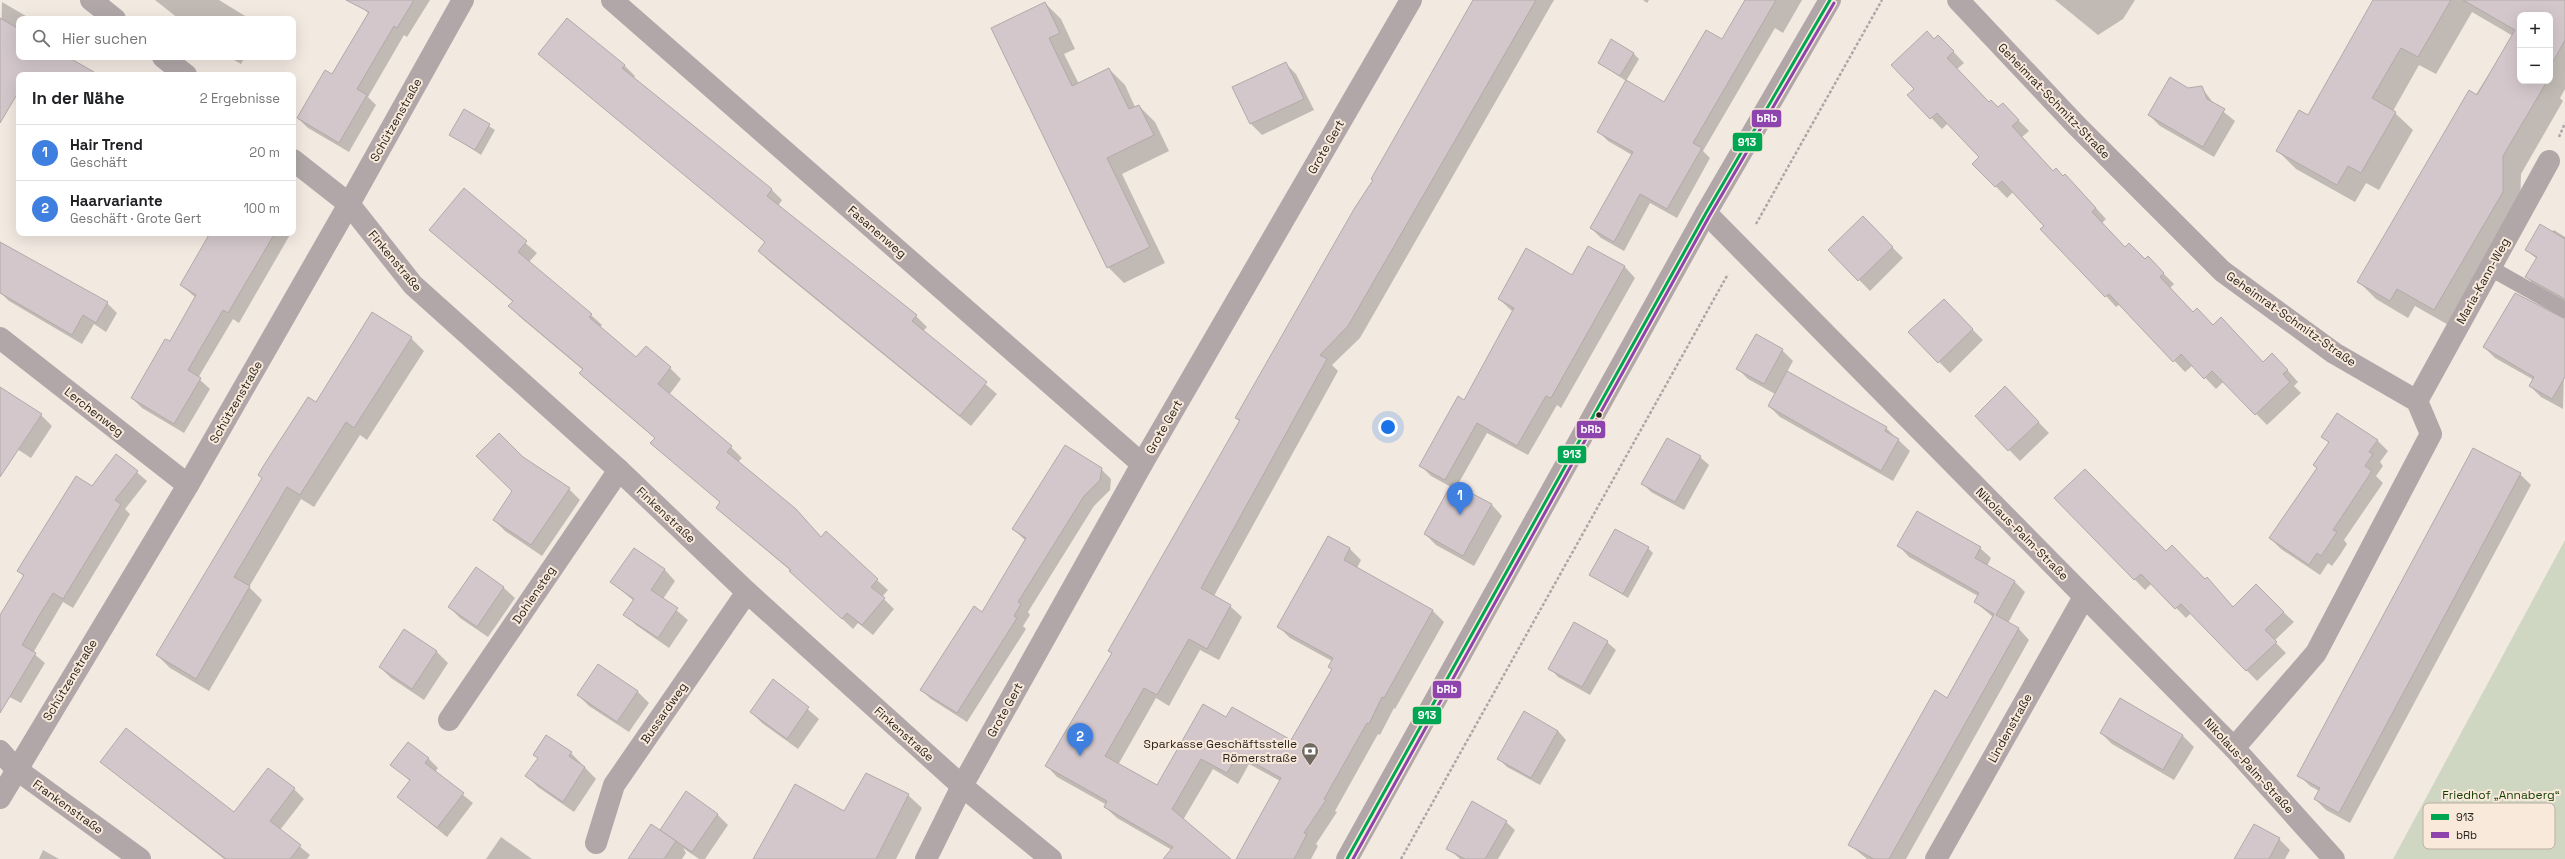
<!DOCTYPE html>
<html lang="de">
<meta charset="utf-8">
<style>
:root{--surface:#fff;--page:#f6f6f6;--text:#202124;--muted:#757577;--line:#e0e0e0;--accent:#6f6962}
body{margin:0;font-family:"Space Grotesk",sans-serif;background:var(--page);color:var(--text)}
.controls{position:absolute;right:12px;top:12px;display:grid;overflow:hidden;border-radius:8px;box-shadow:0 4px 16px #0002}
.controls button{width:36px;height:36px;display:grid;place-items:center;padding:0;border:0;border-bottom:1px solid var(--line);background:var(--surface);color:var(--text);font:20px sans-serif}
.you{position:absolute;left:1388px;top:427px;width:14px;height:14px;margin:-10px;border:3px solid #fff;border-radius:50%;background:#1a73e8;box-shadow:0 0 0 6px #1a73e833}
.badge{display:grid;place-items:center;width:26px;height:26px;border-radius:50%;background:var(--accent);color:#fff;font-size:13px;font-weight:700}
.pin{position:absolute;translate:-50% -33px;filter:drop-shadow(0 1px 2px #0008)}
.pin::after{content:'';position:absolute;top:21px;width:14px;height:12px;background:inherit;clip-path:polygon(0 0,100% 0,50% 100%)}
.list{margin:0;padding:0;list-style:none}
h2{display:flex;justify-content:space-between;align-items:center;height:52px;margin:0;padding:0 16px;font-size:17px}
h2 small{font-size:13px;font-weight:400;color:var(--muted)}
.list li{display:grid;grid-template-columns:26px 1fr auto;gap:12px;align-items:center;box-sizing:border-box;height:56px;padding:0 16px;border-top:1px solid var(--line)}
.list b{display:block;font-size:15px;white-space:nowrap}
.list p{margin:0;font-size:13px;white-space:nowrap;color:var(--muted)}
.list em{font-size:13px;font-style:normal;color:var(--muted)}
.icon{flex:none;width:22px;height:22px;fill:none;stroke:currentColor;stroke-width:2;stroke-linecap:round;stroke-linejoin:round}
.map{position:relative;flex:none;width:2565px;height:859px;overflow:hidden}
.search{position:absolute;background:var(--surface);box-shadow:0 4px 16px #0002;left:16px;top:16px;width:280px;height:44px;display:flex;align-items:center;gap:10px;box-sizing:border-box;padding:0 14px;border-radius:8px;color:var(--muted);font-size:15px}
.panel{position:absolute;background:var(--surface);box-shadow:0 4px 16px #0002;left:16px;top:72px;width:280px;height:164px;border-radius:8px}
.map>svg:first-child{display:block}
.green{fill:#cfd7c3}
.shadow{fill:#0003;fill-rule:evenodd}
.building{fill:#d3c7cb;stroke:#b1aaa9}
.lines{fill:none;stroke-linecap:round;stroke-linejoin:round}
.path{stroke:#aea7a6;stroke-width:2.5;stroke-dasharray:3 2;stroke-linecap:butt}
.service{stroke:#b1a7a8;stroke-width:16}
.minor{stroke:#b1a7a8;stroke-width:22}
.tertiary{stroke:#b1a7a8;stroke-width:22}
.bus-1-casing{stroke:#f8e9db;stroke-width:6}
.bus-2-casing{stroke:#f8e9db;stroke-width:6}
.bus-1{stroke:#00a651;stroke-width:3}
.bus-2{stroke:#8e44ad;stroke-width:3}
.bus-dot{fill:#29241e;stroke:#f8e9db;stroke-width:1.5}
.labels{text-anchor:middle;stroke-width:4;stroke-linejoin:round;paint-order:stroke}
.street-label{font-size:12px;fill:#29241e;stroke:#f8e9db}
.poi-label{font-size:12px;fill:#29241e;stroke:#f8e9db;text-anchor:end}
.park-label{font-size:12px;fill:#133f00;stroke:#f8e9db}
.key{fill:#f8e9db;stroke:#baaea2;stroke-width:1}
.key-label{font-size:11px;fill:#29241e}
.line-badge{stroke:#f8e9db;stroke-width:1.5}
.badge-label{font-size:11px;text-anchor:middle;font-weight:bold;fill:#fff}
</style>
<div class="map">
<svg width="2565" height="859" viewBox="0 0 2565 859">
<rect width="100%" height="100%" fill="#f2e9e1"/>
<!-- green -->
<polygon class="green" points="2565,540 2565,859 2393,859"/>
<!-- shadow -->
<g class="shadow">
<polygon points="155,0 219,0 250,19 179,19"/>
<polygon points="355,0 430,0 407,37 404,35 368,97 376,105 349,152 308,128 298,118 332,76 368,13"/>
<polygon points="1481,0 1554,0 1360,338 1332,365 1338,371 1214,596 1230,606 1242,617 1219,660 1200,650 1169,706 1156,698 1118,765 1157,787 1227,718 1291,741 1333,670 1329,667 1332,661 1290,638 1278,626 1328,537 1350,549 1361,560 1357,568 1433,611 1444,622 1395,709 1394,708 1380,735 1378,734 1335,811 1337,812 1316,844 1318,846 1311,859 1237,859 1280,781 1249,764 1238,784 1213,769 1183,820 1230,859 1164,859 1172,850 1117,818 1105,807 1107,805 1057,777 1046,765 1112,654 1109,651 1240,422 1236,418"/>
<polygon points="1643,0 1649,0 1647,3"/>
<polygon points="1745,0 1802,0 1783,33 1775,28 1703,151 1710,158 1677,218 1650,203 1624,251 1601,238 1591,228 1632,155 1608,141 1599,132 1664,104 1722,40"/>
<polygon points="2055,0 2135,0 2123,19 2098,35"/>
<path d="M 2374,0 L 2565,0 L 2565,89 L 2560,98 L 2563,101 L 2521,174 L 2520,210 L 2452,327 L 2415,306 L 2408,318 L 2376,299 L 2358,281 L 2513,36 L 2472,12 L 2436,74 L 2419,65 L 2393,111 L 2413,130 L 2379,190 L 2366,183 L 2355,202 L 2296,169 L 2278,151 L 2308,116 ZM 2520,15 L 2550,15 L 2550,81 L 2520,81 Z"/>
<polygon points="2,2 31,19 19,19 19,57 66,57 97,75 19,75 19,97 11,93 0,77"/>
<polygon points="1045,3 1061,19 1075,49 1064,54 1079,84 1109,69 1125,85 1135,107 1139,106 1155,122 1169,151 1122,174 1165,263 1124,283 1108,267 993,29"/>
<polygon points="1934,40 1949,47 1964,63 1957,69 1990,103 1998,109 2003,104 2029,131 2022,137 2054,172 2076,186 2106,219 2102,223 2125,248 2145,260 2148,258 2174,284 2170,288 2193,313 2263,363 2283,365 2298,382 2294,386 2301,393 2267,425 2224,381 2216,389 2193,365 2185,372 2120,304 2116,307 2013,192 2007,198 1974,164 1980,157 1948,123 1942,129 1909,95 1916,89"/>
<polygon points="539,53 624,65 635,76 633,78 772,190 782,200 778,206 916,316 927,327 923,331 997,394 971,426 770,262 759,251 766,243"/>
<polygon points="1633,53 1639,59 1626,81 1599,63"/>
<polygon points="229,57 245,57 241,64"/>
<polygon points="1285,63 1296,74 1314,110 1262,135 1251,124 1234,87"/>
<polygon points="2201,87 2215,105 2235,121 2214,157 2160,126 2149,115 2188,89"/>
<polygon points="465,111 495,130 481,155 451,135"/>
<polygon points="464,190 537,253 529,262 591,315 602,325 600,327 636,358 646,347 670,368 681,379 669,395 731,447 742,458 738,462 821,538 877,580 888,590 882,597 894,609 873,635 858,623 853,629 791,571 728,518 717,508 721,503 652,443 656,439 591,384 580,373 583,370 520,317 510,306 513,302 430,230"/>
<polygon points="1863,218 1903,258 1870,291 1830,250"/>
<polygon points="293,220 296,223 293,229"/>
<polygon points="2554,230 2565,237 2565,302 2535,286 2526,276 2537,259 2526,250"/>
<polygon points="218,233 291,233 239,323 233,319 198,378 210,389 184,433 142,408 132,398 170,343 196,298 181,285"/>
<polygon points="0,242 107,303 117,313 106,332 94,324 82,344 9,301 0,292"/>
<polygon points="1588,247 1625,267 1635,278 1561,408 1557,405 1528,455 1487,433 1457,486 1492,505 1502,516 1474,566 1436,545 1425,534 1451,487 1431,476 1421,466 1464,401 1513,312 1499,299 1572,276"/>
<polygon points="1943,300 1983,340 1950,373 1910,332"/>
<polygon points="2565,334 2563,409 2541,397 2530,386 2534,380 2495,358 2484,347"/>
<polygon points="411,338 424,351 367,440 360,435 314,507 301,499 249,587 262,600 209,691 170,668 157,655 263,478 316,404"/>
<polygon points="1782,350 1793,361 1787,372 1886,428 1910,451 1893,481 1780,417 1769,406 1775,394 1748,379 1738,369"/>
<polygon points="0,388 41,415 52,426 31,458 0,438"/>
<polygon points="2016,399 2049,433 2020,461 1976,416"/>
<polygon points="2323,437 2377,440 2388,451 2380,462 2383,466 2376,476 2383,483 2344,540 2347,544 2340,555 2332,566 2328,563 2320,575 2281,549 2270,538 2317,468 2314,465 2329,443"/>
<polygon points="2474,449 2520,474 2531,485 2350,823 2326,810 2315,799 2319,791 2310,786 2299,775"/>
<polygon points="117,455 147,481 125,509 130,514 73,608 63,602 33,653 45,663 21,703 0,692 0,617 24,577 19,571 92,488"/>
<polygon points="1700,457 1709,465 1684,510 1651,492 1643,484"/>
<polygon points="523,458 569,489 580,500 542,556 505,531 494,520 513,491"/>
<polygon points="1101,469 1111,479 1110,490 1094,506 1028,612 1030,615 1023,626 1026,629 967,722 931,699 921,690 982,613 1026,541 1013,529"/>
<polygon points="2055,498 2166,552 2233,608 2256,586 2294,622 2274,641 2286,653 2257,681 2191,613 2186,618 2152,583 2145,590"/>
<polygon points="1899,546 1980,548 1991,558 1987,566 2015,582 2025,592 2008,623 2019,629 2029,640 1906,859 1867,859 1850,845 1948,699 1993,617 1975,602 1978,596 1909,557"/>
<polygon points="1648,548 1653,553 1628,598 1590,575"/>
<polygon points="634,549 665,570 675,581 663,599 688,620 669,648 636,625 625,614 634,601 611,582"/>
<polygon points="476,569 504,588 515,598 488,637 460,618 449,607"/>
<polygon points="404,630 437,652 448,663 424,700 391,678 380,667"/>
<polygon points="1607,642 1616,650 1590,695 1558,677 1550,668"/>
<polygon points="598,665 638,692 649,703 629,732 589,706 578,695"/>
<polygon points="774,680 819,719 798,749 762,723 751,712"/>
<polygon points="2120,700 2183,736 2194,747 2174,780 2112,744 2101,733"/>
<polygon points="1524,713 1558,731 1566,740 1540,785 1507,767 1499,759"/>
<polygon points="571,753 596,779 574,812 538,787 527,776 539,759 534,754"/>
<polygon points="428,758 438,768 435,772 473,803 447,837 398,797 410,781 391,764"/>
<polygon points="101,762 234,813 294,789 304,799 280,830 310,855 307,859 224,859"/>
<polygon points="908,795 922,808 896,859 754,859 844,813"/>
<polygon points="717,814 728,825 705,859 699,859 683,848 686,853 682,859 629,859 666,835 661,830"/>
<polygon points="1506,822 1515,830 1498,859 1460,859 1448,848"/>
<polygon points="501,837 532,859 486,859"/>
<polygon points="2279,839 2290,850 2285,859 2235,859"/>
<polygon points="43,850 59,859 39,859"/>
</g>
<!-- building -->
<g class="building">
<polygon points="346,0 414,0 397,28 394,26 357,89 367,95 339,143 297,118 325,70 332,74 369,12"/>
<polygon points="1473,0 1536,0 1348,326 1320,355 1327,359 1201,588 1231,605 1207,649 1189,639 1157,695 1144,688 1105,756 1157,785 1203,704 1226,717 1232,707 1291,740 1332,669 1328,667 1333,658 1277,627 1328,536 1350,548 1344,560 1433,610 1384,698 1382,697 1369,724 1367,723 1324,799 1326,800 1304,833 1307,834 1294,859 1236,859 1281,778 1238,754 1227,773 1201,759 1172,809 1231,859 1163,859 1173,847 1104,807 1107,801 1045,766 1112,653 1108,651 1240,420 1235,418 1354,209 1373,180 1371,179"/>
<polygon points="1745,0 1776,0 1693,143 1702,148 1667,209 1640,194 1614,242 1590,228 1633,152 1597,132 1626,80 1664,102 1706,30 1722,39"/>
<polygon points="2373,0 2451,0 2418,57 2401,48 2372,98 2396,112 2361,173 2348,166 2337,185 2276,151 2299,110 2308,115"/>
<polygon points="2463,0 2565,0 2565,40 2550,67 2550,15 2520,15 2520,81 2546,83 2503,156 2503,192 2434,310 2397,289 2390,301 2357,282 2469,90 2477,95 2515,30"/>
<polygon points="1045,2 1060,33 1049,38 1072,86 1109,68 1129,109 1139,105 1154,135 1107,158 1150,247 1107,268 991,28"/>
<polygon points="0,18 19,29 19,57 68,57 99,75 19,75 19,91 0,123"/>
<polygon points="567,18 625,65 622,68 772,189 767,196 917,315 912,321 987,382 960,416 758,251 765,242 538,54"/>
<polygon points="1927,31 1934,39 1938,35 1954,51 1947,58 1989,102 1991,100 1998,107 2003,103 2019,120 2012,126 2053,171 2056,168 2063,176 2065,174 2096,208 2092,212 2125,247 2129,243 2145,259 2148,256 2164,273 2160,277 2193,312 2197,308 2213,325 2221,317 2263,362 2272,353 2288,370 2283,374 2290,382 2255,415 2212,371 2204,379 2181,354 2173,362 2109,294 2105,297 2040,229 2044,226 2002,181 1995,187 1972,164 1979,157 1937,113 1930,119 1907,95 1914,89 1891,65"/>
<polygon points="1611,39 1634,53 1620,76 1598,63"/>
<polygon points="1286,62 1304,99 1250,124 1232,87"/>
<polygon points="2170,77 2188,88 2202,86 2207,99 2225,109 2203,147 2148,115"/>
<polygon points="464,109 490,124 475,150 449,135"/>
<polygon points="464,188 527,241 518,252 592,314 589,317 636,357 646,346 671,367 658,384 732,446 727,452 796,509 821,537 826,531 878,579 871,587 885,598 862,625 847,613 842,619 789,571 791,570 716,508 720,502 650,443 655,438 579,373 583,369 508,306 513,301 429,230"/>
<polygon points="1863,216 1893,247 1858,281 1828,250"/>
<polygon points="2540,224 2565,239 2565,299 2525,277 2537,257 2525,250"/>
<polygon points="210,233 275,233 228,313 223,310 188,370 201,378 174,424 131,398 165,339 170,341 196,295 180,285"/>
<polygon points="0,242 108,302 96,323 83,315 72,335 0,293"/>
<polygon points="1588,246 1625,266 1551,398 1546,396 1517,446 1477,423 1445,480 1419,466 1458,396 1464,400 1514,308 1498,299 1526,248 1572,275"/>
<polygon points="2515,293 2565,319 2565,377 2552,399 2529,386 2534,377 2483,347"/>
<polygon points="1944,299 1973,329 1938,363 1908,332"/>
<polygon points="372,312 412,337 354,428 346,422 300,495 287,487 234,577 250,586 196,679 156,655 262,478 258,475 264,465 308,397 316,402"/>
<polygon points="1756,334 1783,349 1764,384 1736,369"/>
<polygon points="1787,371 1887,427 1885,431 1899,439 1881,471 1768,406"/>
<polygon points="2005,386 2039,422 2008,451 1975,416"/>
<polygon points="0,387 42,414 0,477"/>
<polygon points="2337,413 2378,440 2369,452 2373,454 2365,466 2372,471 2333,530 2337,532 2321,556 2317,553 2309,565 2269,538 2317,468 2313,465 2329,442 2321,437"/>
<polygon points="499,433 523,457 570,488 531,545 493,520 512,491 476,456"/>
<polygon points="1667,438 1701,456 1675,502 1641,484"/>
<polygon points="1065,445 1102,468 1100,480 1084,496 1048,554 1018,602 1021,604 1014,616 1017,618 957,713 920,690 974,606 982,612 1026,538 1012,529"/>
<polygon points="2473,448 2521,473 2339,813 2314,799 2320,788 2297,776"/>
<polygon points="116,454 138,471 115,500 121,504 63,599 53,593 40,614 22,645 36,653 0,713 0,615 24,575 17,571 76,476 92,486"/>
<polygon points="2085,469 2166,551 2172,545 2205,579 2207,577 2233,607 2256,584 2284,612 2265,630 2277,642 2246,671 2181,604 2175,609 2141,574 2134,580 2054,498"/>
<polygon points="1452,483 1492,504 1463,556 1424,534"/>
<polygon points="1917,511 1981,547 1975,558 2015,581 1996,615 2019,628 1889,859 1874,859 1848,845 1935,690 1947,698 1994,614 1974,602 1979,593 1897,546"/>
<polygon points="1615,529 1649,547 1623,594 1589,575"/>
<polygon points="634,548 665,569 651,590 678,608 658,638 623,615 634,599 610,582"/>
<polygon points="476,567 504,587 477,627 448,607"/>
<polygon points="1574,622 1608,641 1582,687 1548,669"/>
<polygon points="404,629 437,651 412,689 379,667"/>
<polygon points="598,664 638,691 617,722 577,695"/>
<polygon points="773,679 809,707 787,739 750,712"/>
<polygon points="2120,698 2183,735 2163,770 2100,733"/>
<polygon points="1524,711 1558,731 1531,778 1497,759"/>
<polygon points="126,728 234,812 268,768 295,788 270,821 301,845 290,859 226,859 100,762"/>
<polygon points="546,735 572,752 569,756 585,767 563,802 525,776 538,758 533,755"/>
<polygon points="408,742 429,758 425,763 464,793 437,828 397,797 410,780 390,765"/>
<polygon points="866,773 909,794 876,859 753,859 795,784 844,811"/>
<polygon points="686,791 718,814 692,852 660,830"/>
<polygon points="1472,801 1507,821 1485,859 1465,859 1446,849"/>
<polygon points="651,824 676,841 664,859 628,859"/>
<polygon points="2254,824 2280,838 2269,859 2234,859"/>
</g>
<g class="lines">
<!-- path -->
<g class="path">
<polyline points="2559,137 2565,123"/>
<polyline points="1756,224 1882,0"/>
<polyline points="1401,859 1728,274"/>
</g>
<!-- service -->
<polyline class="service" points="2490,268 2565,310"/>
<!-- minor -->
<g class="minor">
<polyline points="91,0 115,19"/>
<polyline points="612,0 1142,464"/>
<polyline points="1958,0 2076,125 2222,271 2334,353 2417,401 2431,434 2316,653 2234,748"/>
<polyline points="163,57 186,75"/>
<polyline points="293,160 349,204 413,285 619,470 747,592 962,786 1051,859"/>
<polyline points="1706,213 2234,748 2334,859"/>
<polyline points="0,338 188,485"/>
<polyline points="2417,401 2549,161"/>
<polyline points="449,720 619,470"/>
<polyline points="0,751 16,769 140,859"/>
<polyline points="0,798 188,485 349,204 463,0"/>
<polyline points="596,843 614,785 747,592"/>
<polyline points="926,859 962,786 1142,464 1411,0"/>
<polyline points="1936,859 2084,597"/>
</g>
<!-- tertiary -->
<polyline class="tertiary" points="1347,859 1706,213 1830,0"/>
<!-- bus-1 casing -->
<g class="bus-1-casing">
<polyline id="bus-1" points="1347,859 1706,213 1830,0"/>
</g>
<!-- bus-2 casing -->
<g class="bus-2-casing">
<polyline id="bus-2" points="1353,859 1710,215 1834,3"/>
</g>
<!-- bus-1 -->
<use href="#bus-1" class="bus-1"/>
<!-- bus-2 -->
<use href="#bus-2" class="bus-2"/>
</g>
<!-- icons -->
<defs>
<g id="bank-pin" transform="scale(0.9)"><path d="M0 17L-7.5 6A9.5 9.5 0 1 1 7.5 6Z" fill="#6f6962" stroke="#f8e9db"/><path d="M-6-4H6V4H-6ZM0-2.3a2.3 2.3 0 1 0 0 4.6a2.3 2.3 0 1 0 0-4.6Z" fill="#fff"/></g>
</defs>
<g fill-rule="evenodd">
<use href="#bank-pin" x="1310" y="751"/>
</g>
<!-- markers -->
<circle class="bus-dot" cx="1599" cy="415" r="3.5"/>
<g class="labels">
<!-- street labels -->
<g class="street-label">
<text transform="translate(2054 101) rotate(46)" y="4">Geheimrat-Schmitz-Straße</text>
<text transform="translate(396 120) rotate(-61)" y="4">Schützenstraße</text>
<text transform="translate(1326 147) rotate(-60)" y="4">Grote Gert</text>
<text transform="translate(877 232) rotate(41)" y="4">Fasanenweg</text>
<text transform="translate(395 261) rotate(50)" y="4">Finkenstraße</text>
<text transform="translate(2483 281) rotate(-61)" y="4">Maria-Kann-Weg</text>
<text transform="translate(2291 319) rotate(35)" y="4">Geheimrat-Schmitz-Straße</text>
<text transform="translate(236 402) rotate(-60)" y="4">Schützenstraße</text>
<text transform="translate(94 412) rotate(38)" y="4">Lerchenweg</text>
<text transform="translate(1164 427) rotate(-60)" y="4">Grote Gert</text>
<text transform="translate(666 515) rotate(43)" y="4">Finkenstraße</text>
<text transform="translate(2022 534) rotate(45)" y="4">Nikolaus-Palm-Straße</text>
<text transform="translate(534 595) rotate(-56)" y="4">Dohlensteg</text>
<text transform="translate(70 680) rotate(-59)" y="4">Schützenstraße</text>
<text transform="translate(1005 710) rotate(-61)" y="4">Grote Gert</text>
<text transform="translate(664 713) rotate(-55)" y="4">Bussardweg</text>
<text transform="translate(2010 728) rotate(-61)" y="4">Lindenstraße</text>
<text transform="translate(904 734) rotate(42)" y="4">Finkenstraße</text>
<text transform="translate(2249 766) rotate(47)" y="4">Nikolaus-Palm-Straße</text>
<text transform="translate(68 807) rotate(36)" y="4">Frankenstraße</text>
</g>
<!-- poi labels -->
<g class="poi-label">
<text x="1297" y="748">Sparkasse Geschäftsstelle<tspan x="1297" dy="14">Römerstraße</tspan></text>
</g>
<!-- park labels -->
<g class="park-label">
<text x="2501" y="799">Friedhof „Annaberg“</text>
</g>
</g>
<!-- legend -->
<rect x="2423" y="803" width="132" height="46" rx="6" class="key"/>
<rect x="2431" y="814" width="18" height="6" fill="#00a651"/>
<rect x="2431" y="832" width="18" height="6" fill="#8e44ad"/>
<g class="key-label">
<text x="2456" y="821">913</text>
<text x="2456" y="839">bRb</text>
</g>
<g class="line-badge">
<rect x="1751" y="109" width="31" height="19" rx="4" fill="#8e44ad"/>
<rect x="1732" y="132" width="31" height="20" rx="4" fill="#00a651"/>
<rect x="1576" y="420" width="30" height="19" rx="4" fill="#8e44ad"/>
<rect x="1557" y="445" width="30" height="19" rx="4" fill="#00a651"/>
<rect x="1432" y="680" width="30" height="19" rx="4" fill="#8e44ad"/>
<rect x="1412" y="706" width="30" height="19" rx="4" fill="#00a651"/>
</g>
<g class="badge-label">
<text x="1767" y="122">bRb</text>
<text x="1747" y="146">913</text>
<text x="1591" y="433">bRb</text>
<text x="1572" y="458">913</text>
<text x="1447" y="693">bRb</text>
<text x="1427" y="719">913</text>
</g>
</svg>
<div class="controls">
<button>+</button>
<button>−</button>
</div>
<div class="you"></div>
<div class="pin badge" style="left:1460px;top:515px;background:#3f7fe0">1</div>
<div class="pin badge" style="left:1080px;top:756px;background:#3f7fe0">2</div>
<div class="search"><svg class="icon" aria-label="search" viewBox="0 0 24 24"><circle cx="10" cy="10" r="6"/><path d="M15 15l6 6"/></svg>Hier suchen</div>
<section class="panel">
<h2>In der Nähe<small>2 Ergebnisse</small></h2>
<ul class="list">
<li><span class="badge" style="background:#3f7fe0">1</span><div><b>Hair Trend</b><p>Geschäft</p></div><em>20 m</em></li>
<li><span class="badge" style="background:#3f7fe0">2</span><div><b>Haarvariante</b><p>Geschäft · Grote Gert</p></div><em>100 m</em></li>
</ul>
</section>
</div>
